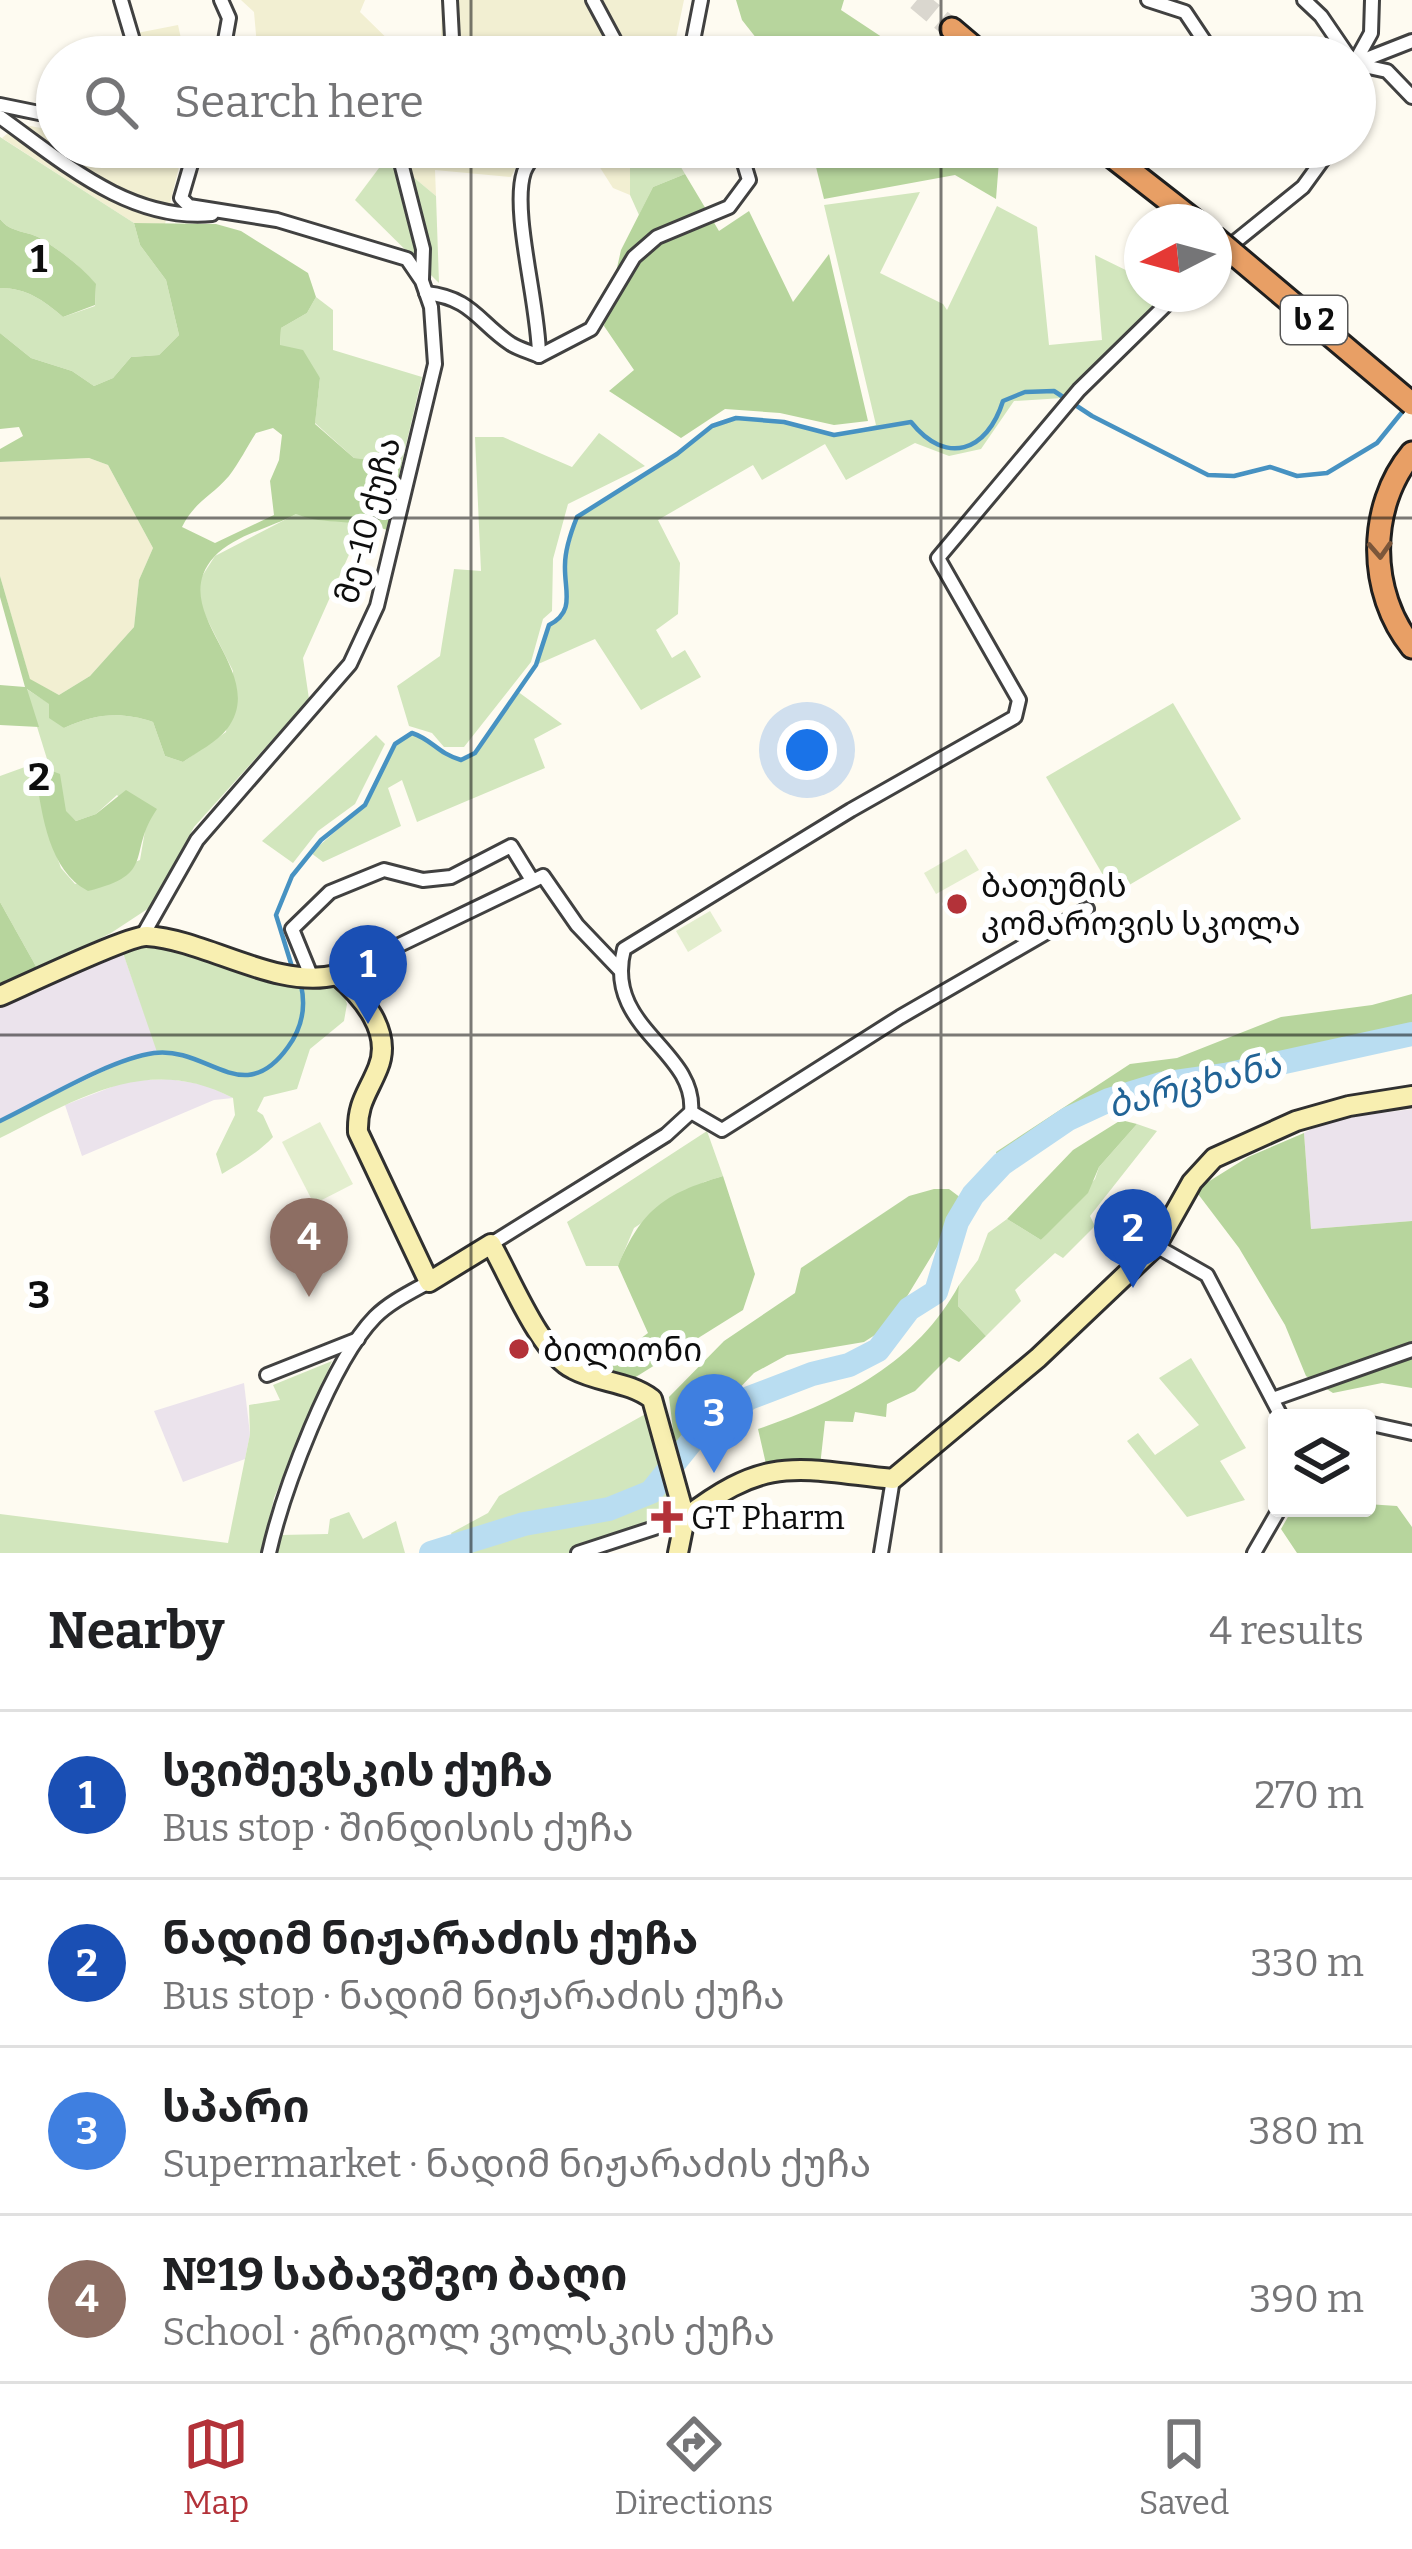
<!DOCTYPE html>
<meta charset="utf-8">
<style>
:root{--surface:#fff;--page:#f6f6f6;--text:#202124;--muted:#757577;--line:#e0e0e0;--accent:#b33239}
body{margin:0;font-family:Bitter,"Noto Sans Georgian",serif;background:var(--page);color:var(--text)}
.controls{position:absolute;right:36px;bottom:36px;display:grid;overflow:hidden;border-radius:12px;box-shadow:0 3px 9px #0004}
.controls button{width:108px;height:108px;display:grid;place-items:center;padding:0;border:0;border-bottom:3px solid var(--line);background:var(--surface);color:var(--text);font:60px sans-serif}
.compass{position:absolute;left:1124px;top:204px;width:108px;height:108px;border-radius:50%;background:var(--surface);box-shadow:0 3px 9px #0004;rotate:264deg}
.you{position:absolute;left:807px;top:750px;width:42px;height:42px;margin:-30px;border:9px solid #fff;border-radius:50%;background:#1a73e8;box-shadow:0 0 0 18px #1a73e833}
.badge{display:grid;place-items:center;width:78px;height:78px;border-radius:50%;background:var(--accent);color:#fff;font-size:39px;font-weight:700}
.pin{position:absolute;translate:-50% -99px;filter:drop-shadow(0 3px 6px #0008)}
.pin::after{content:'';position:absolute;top:63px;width:42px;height:36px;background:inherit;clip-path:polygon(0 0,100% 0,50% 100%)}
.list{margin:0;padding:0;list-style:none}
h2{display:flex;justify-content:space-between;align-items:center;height:156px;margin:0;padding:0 48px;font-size:51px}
h2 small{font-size:39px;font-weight:400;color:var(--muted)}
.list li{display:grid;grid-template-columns:78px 1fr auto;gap:36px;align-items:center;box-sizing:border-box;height:168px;padding:0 48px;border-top:3px solid var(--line)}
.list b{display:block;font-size:45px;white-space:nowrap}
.list p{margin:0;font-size:39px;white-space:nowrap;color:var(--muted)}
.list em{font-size:39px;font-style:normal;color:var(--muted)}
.icon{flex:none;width:66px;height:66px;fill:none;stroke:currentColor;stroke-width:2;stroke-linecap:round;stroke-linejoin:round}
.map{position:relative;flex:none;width:1412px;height:1553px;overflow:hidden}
.search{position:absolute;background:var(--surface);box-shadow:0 3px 9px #0004;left:36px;right:36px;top:36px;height:132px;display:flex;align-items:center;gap:30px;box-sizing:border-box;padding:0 42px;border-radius:66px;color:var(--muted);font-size:45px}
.sheet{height:828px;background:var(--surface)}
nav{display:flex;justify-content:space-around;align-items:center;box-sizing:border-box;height:168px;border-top:3px solid var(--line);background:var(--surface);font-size:33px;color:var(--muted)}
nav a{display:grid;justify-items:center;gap:6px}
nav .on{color:var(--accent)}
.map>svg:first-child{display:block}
.industrial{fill:#ebe3ec}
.farmland{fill:#f2efd2}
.green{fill:#d2e6bd;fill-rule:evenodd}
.forest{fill:#b7d59d;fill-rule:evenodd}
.pitch{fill:#e3eece}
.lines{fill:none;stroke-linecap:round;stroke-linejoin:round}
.stream{stroke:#4792c2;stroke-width:4.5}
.river{stroke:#b9ddf1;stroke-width:24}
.highway-tunnel{stroke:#dad7cf;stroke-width:21;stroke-dasharray:21 10;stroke-linecap:butt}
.street-casing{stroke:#414141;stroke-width:18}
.secondary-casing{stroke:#303030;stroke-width:24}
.highway-casing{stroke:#1f1f1f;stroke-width:27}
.street{stroke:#fff;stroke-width:12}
.secondary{stroke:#f8efb1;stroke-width:18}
.highway{stroke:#e89f65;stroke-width:21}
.highway-bridge-casing{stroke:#1f1f1f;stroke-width:27;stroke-linecap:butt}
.highway-bridge{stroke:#e89f65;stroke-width:21}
.oneway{stroke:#7b563a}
.grid{fill:none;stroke:#0e0e0e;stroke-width:3;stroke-opacity:0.55}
.poi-dot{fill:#b33239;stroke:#fff;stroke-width:4.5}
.labels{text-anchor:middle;stroke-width:12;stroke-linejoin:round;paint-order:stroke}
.shield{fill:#fff;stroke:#565656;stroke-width:3}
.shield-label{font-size:30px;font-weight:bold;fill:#0e0e0e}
.street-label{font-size:33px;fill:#0e0e0e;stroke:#fff}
.poi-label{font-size:33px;fill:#0e0e0e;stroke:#fff;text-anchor:start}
.water-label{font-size:36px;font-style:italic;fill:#226496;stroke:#fff}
.grid-label{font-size:39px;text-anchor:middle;font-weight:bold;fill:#0e0e0e;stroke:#fff;stroke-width:12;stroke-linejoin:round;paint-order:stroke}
</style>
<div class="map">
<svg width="1412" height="1553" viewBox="0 0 1412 1553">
<rect width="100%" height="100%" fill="#fefbf1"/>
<!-- industrial -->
<g class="industrial">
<polygon points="123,953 158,1052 125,1061 0,1121 0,1008"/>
<polygon points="169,1079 207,1085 233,1098 214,1100 82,1156 65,1105 127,1081"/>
<polygon points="1412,1109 1412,1221 1311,1229 1304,1133 1328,1120"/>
<polygon points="244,1383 250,1434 245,1459 183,1482 154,1411"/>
</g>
<!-- farmland -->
<g class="farmland">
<polygon points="241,0 365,0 360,12 406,57 258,57 254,12"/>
<polygon points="442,0 684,0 672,57 419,57 441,40"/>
<polygon points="178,25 185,57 131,57 137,33"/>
<polygon points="57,120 57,147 184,147 165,224 134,223 2,138 19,124 41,128"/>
<polygon points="386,147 526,147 511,177 435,170 436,196 388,156"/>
<polygon points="587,147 630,147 630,195 613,188"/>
<polygon points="89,458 108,465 153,548 139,580 134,627 90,676 59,695 30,680 0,576 0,462"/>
</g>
<!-- green -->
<g class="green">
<path d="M 0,137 L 134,223 L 140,245 L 166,280 L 179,335 L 159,355 L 131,357 L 113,378 L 94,386 L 72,371 L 31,358 L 0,333 L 0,288 C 27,288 43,300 63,317 L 95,306 L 96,285 C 82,267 62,252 43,240 C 29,230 11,234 0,219 Z"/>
<polygon points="630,147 669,147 685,174 653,187 639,215 630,195"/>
<polygon points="388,156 436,196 439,283 355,200"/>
<polygon points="920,192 880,273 943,304 947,310 997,206 1037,227 1049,345 1102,340 1095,255 1142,278 1142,294 1167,294 1063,398 1014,401 981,449 949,456 915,443 846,480 825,444 762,480 753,465 658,520 680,563 678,614 656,630 672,658 685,650 701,677 641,710 595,639 536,665 549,625 562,618 568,607 565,564 577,517 677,454 712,426 736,418 784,422 834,435 876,425 824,205"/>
<polygon points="316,297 333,310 333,350 422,377 402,462 354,458 315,423 320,378 280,346 281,328 307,313"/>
<polygon points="599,433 645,466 568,504 553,559 552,611 543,619 531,662 464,747 444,747 432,733 409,726 397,686 440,656 454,569 481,571 475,437 503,437 572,467"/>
<path d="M 296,514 L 364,521 L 303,658 L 309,699 L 194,827 L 152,906 L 111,933 L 38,970 L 0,902 L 0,776 L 47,759 L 25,688 L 50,704 L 64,728 C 95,714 120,711 153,722 L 165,756 L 183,762 L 226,732 L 233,671 L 200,605 L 197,584 L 215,556 ZM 117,795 L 146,825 L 140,860 L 75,884 L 61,868 L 50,838 L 66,812 L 76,821 L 96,814 Z"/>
<path d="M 517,691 L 562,724 L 534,739 L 545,768 L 417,822 L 402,780 L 388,788 L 401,826 L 323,862 L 311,853 L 365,805 L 395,744 L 412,733 C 433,740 436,753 461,760 L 475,753 Z"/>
<polygon points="1173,703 1241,819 1114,894 1046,777"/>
<polygon points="376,735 385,744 355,804 318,831 293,863 262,841"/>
<path d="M 150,943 L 320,982 L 343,992 L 347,1004 L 344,1021 L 310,1049 L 297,1089 L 264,1097 L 257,1111 L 263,1115 L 273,1137 C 259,1152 240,1163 222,1174 L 216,1154 L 235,1115 L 233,1098 C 148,1053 77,1099 0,1138 L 0,1121 L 125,1061 L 157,1052 L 123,953 Z"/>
<polygon points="1137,1124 1157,1131 1090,1216 1095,1226 1063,1258 1055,1253 1015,1290 1021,1301 986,1336 958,1306 959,1285 978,1260 988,1233 1007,1219 1041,1240 1095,1179 1099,1167"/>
<polygon points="707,1131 723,1176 704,1182 634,1228 618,1266 586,1266 567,1222"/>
<polygon points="1191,1358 1246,1448 1220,1461 1245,1500 1187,1517 1127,1441 1138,1433 1155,1455 1199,1425 1159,1378"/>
<polygon points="332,1361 274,1498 262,1553 0,1553 0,1514 228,1543 250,1434 249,1405 280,1400 273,1385"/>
<polygon points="649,1412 673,1520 570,1553 459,1553 451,1533 488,1513 499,1496"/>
<polygon points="349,1512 363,1539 396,1521 405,1553 277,1553 281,1535 328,1534 330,1519"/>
</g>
<!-- forest -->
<g class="forest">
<polygon points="736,0 844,0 841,10 912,57 771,57 742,20"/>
<polygon points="811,147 992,147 999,161 996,199 955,175 824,199"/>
<polygon points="685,174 719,231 749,211 793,302 829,254 868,421 834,425 780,413 725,409 681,438 609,391 634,370 604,326 621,250 653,187"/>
<path d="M 0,219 C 11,234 29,230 43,240 C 62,252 82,267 96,284 L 95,305 L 63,317 C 43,300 27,288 0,288 Z"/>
<path d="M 134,223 L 216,224 L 241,231 L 308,273 L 316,297 L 307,313 L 281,328 L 280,345 L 303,350 L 320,378 L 315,424 L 354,458 L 402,462 L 387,530 C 356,518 326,526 296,514 C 271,528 234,535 214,557 C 164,612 271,671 227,729 C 217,742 197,752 183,762 L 165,756 L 153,722 C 120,711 95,714 64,728 L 49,718 L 49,704 L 27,689 L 39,727 L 0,725 L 0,685 L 25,687 L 0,597 L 0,576 L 30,679 L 59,695 L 90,676 L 134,627 L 139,580 L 153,548 L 108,465 L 89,458 L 0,462 L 0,449 L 23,436 L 19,427 L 0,429 L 0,333 L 31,358 L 72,371 L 94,386 L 113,378 L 131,357 L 159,355 L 179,335 L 166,280 L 140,245 ZM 273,428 L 282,435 L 279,460 L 270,481 L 274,515 L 215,543 L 182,527 C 195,501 211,497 229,476 C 239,463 247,447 256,433 Z"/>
<path d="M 52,771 L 60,774 L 66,811 L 76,821 L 96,814 L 126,790 L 157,809 C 126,854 158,874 88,891 C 49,871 42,815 36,776 Z"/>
<polygon points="0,902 38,970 0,984"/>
<polygon points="1412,994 1412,1029 1300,1047 1106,1093 997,1163 996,1152 1130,1064 1177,1058 1281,1017 1372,1005"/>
<polygon points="1121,1120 1137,1124 1099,1167 1088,1193 1041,1240 1007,1219 1073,1150"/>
<polygon points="1304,1133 1311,1229 1412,1221 1412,1388 1382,1383 1333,1393 1306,1376 1285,1325 1239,1248 1195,1190 1248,1157"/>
<path d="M 723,1176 L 755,1274 L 743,1310 L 631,1380 L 590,1366 L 621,1353 L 648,1333 L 618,1266 C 642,1209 664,1194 723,1176 Z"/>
<polygon points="934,1189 949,1189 965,1201 889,1326 864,1342 787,1355 754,1373 676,1454 669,1397 724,1341 795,1293 801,1268 909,1196"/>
<path d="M 959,1285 L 958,1306 L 986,1336 L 959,1362 L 949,1357 L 915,1391 L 887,1404 L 886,1417 L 855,1412 L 853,1422 L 825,1421 L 820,1466 L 766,1464 L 758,1429 C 840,1401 916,1364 959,1285 Z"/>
<polygon points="1367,1504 1397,1506 1412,1527 1412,1553 1297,1553 1281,1529 1293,1508 1367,1508"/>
</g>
<!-- pitch -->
<g class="pitch">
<polygon points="966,849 979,870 936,894 924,873"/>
<polygon points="710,911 722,931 688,952 676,931"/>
<polygon points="320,1122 353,1184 314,1204 282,1142"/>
</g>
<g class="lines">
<!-- stream -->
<g class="stream">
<path d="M 293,970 L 276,915 L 292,876 L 321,840 L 365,805 L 395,744 L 412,733 C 433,740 437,753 461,760 L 475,753 L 536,665 L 549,625 C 576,611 564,591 565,565 C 565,549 571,532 577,517 L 677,454 L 712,426 L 736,418 L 784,422 L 834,435 L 911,422 C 946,466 987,452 1003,401 L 1025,392 L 1054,391 L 1092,416 L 1208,475 L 1234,476 L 1270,467 L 1297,476 L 1327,473 L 1377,443 L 1407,406"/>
<path d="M 0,1121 C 42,1101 110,1059 154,1053 C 208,1046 243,1110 288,1047 C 302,1028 306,1007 301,985"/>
</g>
<!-- river -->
<polyline class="river" points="431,1553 524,1524 609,1509 651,1492 695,1437 749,1398 812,1374 849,1365 878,1350 909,1309 936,1292 957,1222 973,1195 1002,1164 1068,1119 1109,1100 1161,1084 1225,1075 1412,1034"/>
<!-- highway-tunnel -->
<polyline class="highway-tunnel" points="917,0 952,29"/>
<!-- street casing -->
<g class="street-casing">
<g id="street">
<polyline points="121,0 132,37 123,57"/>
<polyline points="221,0 229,18 222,57"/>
<polyline points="593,0 615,41 617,57"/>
<polyline points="1148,0 1185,12 1215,57"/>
<polyline points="1304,0 1321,16 1349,57"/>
<polyline points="448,57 452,38 450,0"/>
<polyline points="695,57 692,46 701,0"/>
<polyline points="1355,62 1371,33 1372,0"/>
<polyline points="1356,63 1412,41"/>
<polyline points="1355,64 1387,71 1412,97"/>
<polyline points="0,105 44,114 57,110"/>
<path d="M 0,117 C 63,162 130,222 212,214"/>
<polyline points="397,147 423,249 422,279"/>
<polyline points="1214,259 1303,187 1332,147"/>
<path d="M 426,293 C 472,298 478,322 511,344 C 519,349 530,352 539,356 L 591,329 L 634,257 L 657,237 L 729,207 L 749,180 L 739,147"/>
<path d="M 539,356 C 539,305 511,211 524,172 C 527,163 535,155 540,147"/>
<polyline points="143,935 197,840 350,664 377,606 435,364 431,307 422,281 407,259 277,220 189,206 181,198 196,147"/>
<polyline points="337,975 543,876 577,925 619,969"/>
<polyline points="312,978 292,929 330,892 384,870 423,880 451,877 511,846 532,880"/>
<polyline points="691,1112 722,1130 900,1017 1087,909"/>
<path d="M 491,1244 L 666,1135 L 691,1112 C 697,1050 603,1028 624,949 L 851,810 L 1015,717 L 1019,700 L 938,558 L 1079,390 L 1177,294"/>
<polyline points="1156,1246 1207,1275 1282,1418"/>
<polyline points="267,1375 358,1339"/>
<polyline points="1273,1399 1412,1350"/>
<polyline points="1367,1423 1412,1433"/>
<path d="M 269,1553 C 283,1491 331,1362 375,1317 C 390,1302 411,1292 429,1282"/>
<polyline points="578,1553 685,1518"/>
<polyline points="881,1553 893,1479"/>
<polyline points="1254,1553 1280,1508"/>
</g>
</g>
<!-- secondary casing -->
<g class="secondary-casing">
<g id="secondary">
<path d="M 0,996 C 23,986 130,935 147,936 C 207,940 276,990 337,975 C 362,996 393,1032 378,1068 C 368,1093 357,1103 358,1132 L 429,1282 L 491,1244 C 510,1277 540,1353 573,1369 C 599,1383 628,1381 652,1399 L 685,1518 L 678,1553"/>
<path d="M 685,1518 C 768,1454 796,1469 893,1479 L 1038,1358 L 1156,1246 L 1192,1182 L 1214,1158 L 1296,1121 L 1349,1106 L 1412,1096"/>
</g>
</g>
<!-- highway casing -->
<g class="highway-casing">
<g id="highway">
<polyline points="952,29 985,57"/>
<polyline points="1100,147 1196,222"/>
<path d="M 1412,453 C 1367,507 1368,593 1412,647"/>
</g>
</g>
<!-- street -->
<use href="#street" class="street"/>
<!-- secondary -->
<use href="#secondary" class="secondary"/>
<!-- highway -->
<use href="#highway" class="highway"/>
<!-- highway-bridge casing -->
<g class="highway-bridge-casing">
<polyline id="highway-bridge" points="1214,237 1412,404"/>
</g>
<!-- highway-bridge -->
<use href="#highway-bridge" class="highway-bridge"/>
</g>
<!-- one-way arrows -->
<defs><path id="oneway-chevron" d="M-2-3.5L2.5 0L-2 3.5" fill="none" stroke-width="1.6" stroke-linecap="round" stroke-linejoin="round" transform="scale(3)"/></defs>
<use class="oneway" href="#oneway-chevron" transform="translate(1380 550) rotate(87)"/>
<!-- grid -->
<path class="grid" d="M 471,0 L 471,57M 941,0 L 941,57M 471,147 L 471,1553M 941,147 L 941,1553M 0,518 L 1412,518M 0,1035 L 1412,1035"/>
<!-- markers -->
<g class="poi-dot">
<circle cx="957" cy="904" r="12"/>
<circle cx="519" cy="1349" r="12"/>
<path d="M661 1499h12v12h12v12h-12v12h-12v-12h-12v-12h12z"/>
</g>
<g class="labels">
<!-- shield labels -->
<rect class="shield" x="1281" y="296" width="66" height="48" rx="9"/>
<g class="shield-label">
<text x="1314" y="330">ს 2</text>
</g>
<!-- street labels -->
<g class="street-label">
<text transform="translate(367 520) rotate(-75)" y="12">მე-10 ქუჩა</text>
</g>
<!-- poi labels -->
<g class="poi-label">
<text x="981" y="897">ბათუმის<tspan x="981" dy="38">კომაროვის სკოლა</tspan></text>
<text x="543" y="1361">ბილიონი</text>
<text x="691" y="1529">GT Pharm</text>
</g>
<!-- water labels -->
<g class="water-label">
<text transform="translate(1194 1084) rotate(-14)" y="13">ბარცხანა</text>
</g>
</g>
<g class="grid-label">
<text x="39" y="272">1</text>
<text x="39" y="790">2</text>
<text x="39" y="1308">3</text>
</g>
</svg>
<div class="controls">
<button><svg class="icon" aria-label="layers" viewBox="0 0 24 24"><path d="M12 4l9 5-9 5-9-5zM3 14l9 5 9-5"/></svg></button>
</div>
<svg class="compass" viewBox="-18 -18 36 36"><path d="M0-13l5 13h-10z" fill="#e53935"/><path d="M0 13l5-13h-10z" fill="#757577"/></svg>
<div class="you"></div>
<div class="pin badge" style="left:368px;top:1024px;background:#1a4fb4">1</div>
<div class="pin badge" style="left:1133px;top:1288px;background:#1a4fb4">2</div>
<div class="pin badge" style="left:714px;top:1473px;background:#3f7fe0">3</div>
<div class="pin badge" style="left:309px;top:1297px;background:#8d6e63">4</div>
<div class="search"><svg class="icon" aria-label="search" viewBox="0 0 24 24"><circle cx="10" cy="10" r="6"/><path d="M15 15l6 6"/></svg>Search here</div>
</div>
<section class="sheet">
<h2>Nearby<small>4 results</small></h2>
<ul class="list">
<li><span class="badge" style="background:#1a4fb4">1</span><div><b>სვიშევსკის ქუჩა</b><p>Bus stop · შინდისის ქუჩა</p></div><em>270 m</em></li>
<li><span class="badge" style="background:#1a4fb4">2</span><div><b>ნადიმ ნიჟარაძის ქუჩა</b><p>Bus stop · ნადიმ ნიჟარაძის ქუჩა</p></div><em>330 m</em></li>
<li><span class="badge" style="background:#3f7fe0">3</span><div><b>სპარი</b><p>Supermarket · ნადიმ ნიჟარაძის ქუჩა</p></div><em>380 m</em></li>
<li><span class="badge" style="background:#8d6e63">4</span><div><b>№19 საბავშვო ბაღი</b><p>School · გრიგოლ ვოლსკის ქუჩა</p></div><em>390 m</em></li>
</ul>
</section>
<nav>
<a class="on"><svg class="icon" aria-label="map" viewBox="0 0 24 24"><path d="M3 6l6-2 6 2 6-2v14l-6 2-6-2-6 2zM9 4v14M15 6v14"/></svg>Map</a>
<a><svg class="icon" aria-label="directions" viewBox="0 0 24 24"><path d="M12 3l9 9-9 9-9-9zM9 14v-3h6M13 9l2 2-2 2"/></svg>Directions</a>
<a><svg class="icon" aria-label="saved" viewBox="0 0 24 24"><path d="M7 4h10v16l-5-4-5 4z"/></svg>Saved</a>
</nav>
